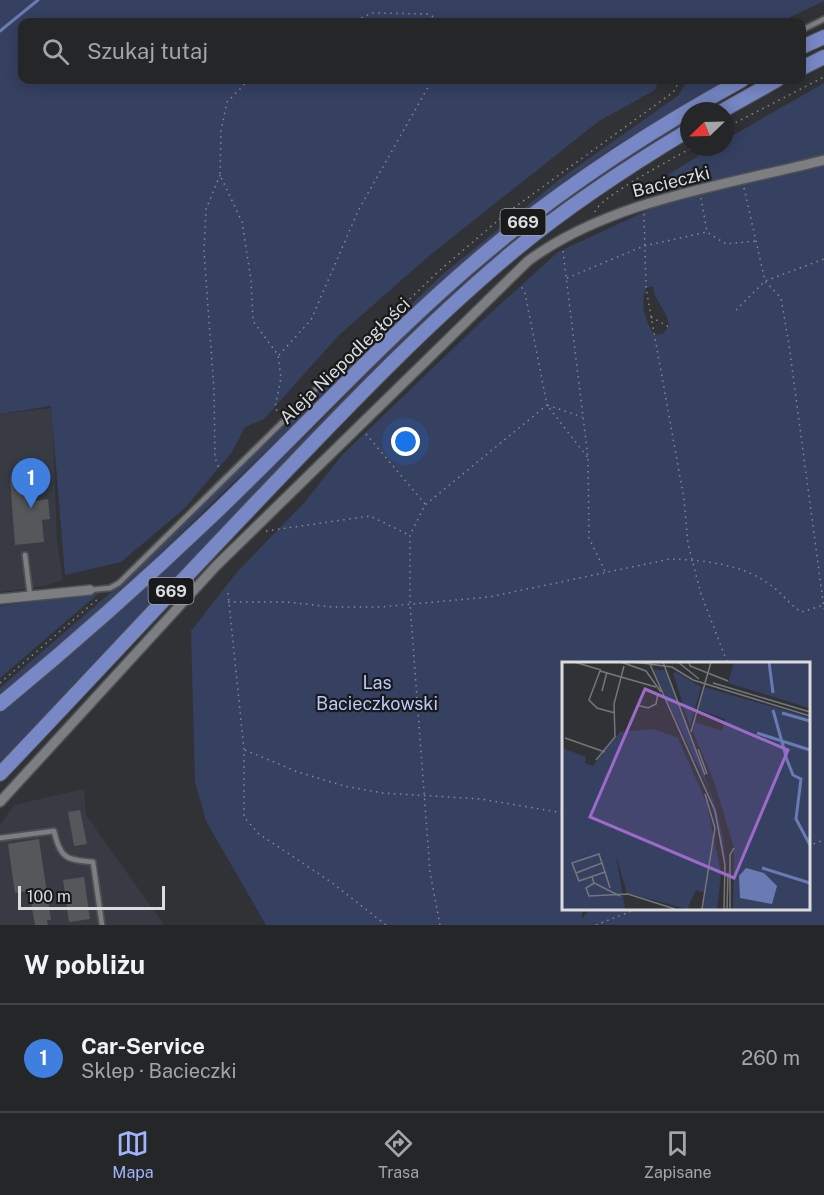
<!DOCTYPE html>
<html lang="pl">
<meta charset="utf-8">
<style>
:root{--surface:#252628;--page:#313234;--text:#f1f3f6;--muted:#a3a5a8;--line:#424345;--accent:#9eb4fd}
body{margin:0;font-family:"Public Sans",sans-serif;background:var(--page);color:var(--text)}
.compass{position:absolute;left:680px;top:102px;width:54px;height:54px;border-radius:50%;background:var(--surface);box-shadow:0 3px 15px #0003;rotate:247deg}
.scale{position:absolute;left:18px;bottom:15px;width:147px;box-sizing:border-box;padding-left:6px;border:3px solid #dbdcde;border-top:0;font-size:16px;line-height:21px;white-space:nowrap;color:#dbdcde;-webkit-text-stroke:4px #191a1b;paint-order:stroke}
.you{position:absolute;left:406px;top:442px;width:21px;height:21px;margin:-15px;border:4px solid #fff;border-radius:50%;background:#1a73e8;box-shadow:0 0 0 9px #1a73e833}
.badge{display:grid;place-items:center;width:39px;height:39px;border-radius:50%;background:var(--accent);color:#fff;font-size:20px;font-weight:700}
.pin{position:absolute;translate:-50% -50px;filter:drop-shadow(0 2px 3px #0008)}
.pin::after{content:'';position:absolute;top:32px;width:21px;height:18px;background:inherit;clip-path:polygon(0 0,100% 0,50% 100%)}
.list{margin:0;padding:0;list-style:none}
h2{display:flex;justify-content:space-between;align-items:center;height:78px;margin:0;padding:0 24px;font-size:26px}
h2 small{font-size:20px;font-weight:400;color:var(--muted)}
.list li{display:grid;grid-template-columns:39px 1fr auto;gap:18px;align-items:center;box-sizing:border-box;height:108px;padding:0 24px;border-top:2px solid var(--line)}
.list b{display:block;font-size:22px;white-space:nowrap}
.list p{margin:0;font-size:20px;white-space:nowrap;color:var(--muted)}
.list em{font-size:20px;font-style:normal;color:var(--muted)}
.icon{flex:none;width:33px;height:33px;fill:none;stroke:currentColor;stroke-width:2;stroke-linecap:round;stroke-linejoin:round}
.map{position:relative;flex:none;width:824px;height:925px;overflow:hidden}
.search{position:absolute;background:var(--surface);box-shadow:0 3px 15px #0003;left:18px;right:18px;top:18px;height:66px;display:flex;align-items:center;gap:15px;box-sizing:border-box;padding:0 21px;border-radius:12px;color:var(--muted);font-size:22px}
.sheet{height:186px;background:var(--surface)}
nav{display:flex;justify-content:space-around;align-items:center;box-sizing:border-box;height:84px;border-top:2px solid var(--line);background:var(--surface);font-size:16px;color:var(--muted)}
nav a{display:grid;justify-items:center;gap:3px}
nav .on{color:var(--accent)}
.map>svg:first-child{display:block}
.built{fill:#383b44}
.green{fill:#364061;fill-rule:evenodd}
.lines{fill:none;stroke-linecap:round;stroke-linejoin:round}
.stream{stroke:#6a7bb3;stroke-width:3}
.building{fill:#56575b}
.service-casing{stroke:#4f5053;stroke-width:8}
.minor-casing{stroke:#4f5053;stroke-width:12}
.primary-casing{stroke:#4f5053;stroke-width:16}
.path{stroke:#898a8c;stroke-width:1.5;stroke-dasharray:1.5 4.5;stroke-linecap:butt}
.service{stroke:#7d7e82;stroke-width:4.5}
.minor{stroke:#7d7e82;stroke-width:9}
.primary{stroke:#7888c6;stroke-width:14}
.labels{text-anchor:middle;stroke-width:4.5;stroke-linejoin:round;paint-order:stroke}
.shield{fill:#191a1b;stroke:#a1a2a4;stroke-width:1.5}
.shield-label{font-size:16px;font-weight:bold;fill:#dbdcde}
.street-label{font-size:18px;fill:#dbdcde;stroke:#191a1b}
.park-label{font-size:18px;fill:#bacafb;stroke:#191a1b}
.inset-river{fill:none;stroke:#6a7bb3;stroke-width:3}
.inset-road{fill:none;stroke:#757679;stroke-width:1.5}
.view{fill:#9d6aca;fill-opacity:0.15;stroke:#9d6aca;stroke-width:3}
.inset-edge{fill:none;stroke:#dbdcde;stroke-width:3}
</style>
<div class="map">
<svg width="824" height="925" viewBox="0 0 824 925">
<rect width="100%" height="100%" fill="#313235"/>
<!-- built -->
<g class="built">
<polygon points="52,408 57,542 63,580 44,586 0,592 0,414"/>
<polygon points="84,789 86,815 164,925 0,925 0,825 14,805"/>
</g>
<!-- green -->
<g class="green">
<polygon points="0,0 824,0 824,1 780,22 22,22 22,80 659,80 655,90 599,121 430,255 338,336 264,419 245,427 232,452 184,509 121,562 65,575 51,406 0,414"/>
<polygon points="711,80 726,80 612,148 562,183 445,278 119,593 0,696 0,688 116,588 443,274 560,179 679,95 686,83"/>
<path d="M 824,83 L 824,925 L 266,925 L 206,821 L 195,782 L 191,631 L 237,572 L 304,503 L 343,454 L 485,318 L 558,252 L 674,198 L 669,174 L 713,147 L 725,147 L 725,140 ZM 653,286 C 654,301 668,311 669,326 L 663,334 L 654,335 C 645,319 640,307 646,288 ZM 563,664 L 808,664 L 808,908 L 590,909 L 582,919 L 582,908 L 563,908 Z"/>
<path d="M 689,118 L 689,122 L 577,196 L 405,341 L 221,528 L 0,767 L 0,712 C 103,626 202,535 299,442 C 352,391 401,336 456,288 C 529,224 606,167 689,118 Z"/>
<polygon points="99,593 0,678 0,606"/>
</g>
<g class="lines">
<!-- stream -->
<polyline class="stream" points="0,31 38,0"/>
</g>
<!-- building -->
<g class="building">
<polygon points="33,476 35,501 48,499 50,519 42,520 44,542 15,545 10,478"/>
<polygon points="80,810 87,844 74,846 68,812"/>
<polygon points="39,839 51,920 47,920 48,925 35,925 29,891 15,893 8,844"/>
<polygon points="84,877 90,919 69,922 63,880"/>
</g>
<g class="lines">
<!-- service casing -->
<g class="service-casing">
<g id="service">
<polyline points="802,30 824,19"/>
<polyline points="25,555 30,595"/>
<polyline points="90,590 110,588 119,583 317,388"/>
<path d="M 0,838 L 54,831 C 60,858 66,860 93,862 L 102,925"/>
</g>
</g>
<!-- minor casing -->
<g class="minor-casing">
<g id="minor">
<polyline points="0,599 90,590"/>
<path d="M 0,802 L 216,566 L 528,261 C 610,200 726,185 824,160"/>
</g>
</g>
<!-- primary casing -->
<g class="primary-casing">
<g id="primary">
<polyline points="802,47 824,37"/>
<polyline points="802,68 824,57"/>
<polyline points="722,111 777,80"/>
<path d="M 0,704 C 73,644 144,581 212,516 C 306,426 394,328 495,245 C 572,181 655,128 742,80"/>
<path d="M 0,774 C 97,672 193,568 291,466 C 359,395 428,324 502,261 C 560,211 624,169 689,130"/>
</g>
</g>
<!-- path -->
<g class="path">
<polyline points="350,22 373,13 428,14 443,22"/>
<polyline points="249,80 227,102 221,131 220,175 242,222 251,280 253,321 278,355 281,378 275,407 279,414"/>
<polyline points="725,128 824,77"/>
<polyline points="220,175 206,209 204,252 214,390 215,458 220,471"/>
<polyline points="744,188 765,281 781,298 789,345 824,609"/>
<polyline points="701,198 707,232"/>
<path d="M 595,212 C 599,197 676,157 693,147"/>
<polyline points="644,214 646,288 684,499 688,544 701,594 728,664"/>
<polyline points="563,251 588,458 547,405 582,417"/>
<polyline points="567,278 644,246 707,232 726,244 755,241"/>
<polyline points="736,310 765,281 824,259"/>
<polyline points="651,317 669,327"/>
<polyline points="279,355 311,320 358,211 432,80"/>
<polyline points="323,382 440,270 508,212 672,93 676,89 678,80"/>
<polyline points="366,434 425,504"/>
<polyline points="588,459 589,538 605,571"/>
<polyline points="266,531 370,516 409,535"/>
<polyline points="228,593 244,750 244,817 259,834 331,882 386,925"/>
<path d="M 228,602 L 286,602 L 333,607 L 380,607 L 489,597 L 670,559 C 702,560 742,564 769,584 C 781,592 789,604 801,612 L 824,605"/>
<polyline points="0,683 100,597"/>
<polyline points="245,750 298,772 344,786 383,793 481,799 563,813"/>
<polyline points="808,846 824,840"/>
<polyline points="440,925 430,872 410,604 410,535 425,505 547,405 525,293 520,284"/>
<polyline points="596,925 639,908"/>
</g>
<!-- service -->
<use href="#service" class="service"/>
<!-- minor -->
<use href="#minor" class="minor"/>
<!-- primary -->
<use href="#primary" class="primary"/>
</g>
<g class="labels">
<!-- shield labels -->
<g class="shield">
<rect x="500.5" y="209" width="45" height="26" rx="4.5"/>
<rect x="148.5" y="578" width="45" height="26" rx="4.5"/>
</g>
<g class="shield-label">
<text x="523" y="228">669</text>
<text x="171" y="597">669</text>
</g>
<!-- street labels -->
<g class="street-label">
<text transform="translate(671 182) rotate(-14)" y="6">Bacieczki</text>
<text transform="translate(345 361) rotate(-44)" y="6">Aleja Niepodległości</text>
</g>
<!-- park labels -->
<g class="park-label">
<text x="377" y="689">Las<tspan x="377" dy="21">Bacieczkowski</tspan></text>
</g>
</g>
<!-- overview -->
<g transform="translate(562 662)">
<rect width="248" height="248" fill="#313235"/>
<path d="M 172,0 L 247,0 L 247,46 L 166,21 ZM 91,8 L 104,8 L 152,140 L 156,154 L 161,177 L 164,203 L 147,128 ZM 114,10 L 139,25 L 128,64 L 111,11 ZM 142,25 L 247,55 L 247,247 L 171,247 L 172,186 L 152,119 L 131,70 L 133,60 L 160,69 L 163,57 L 135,47 ZM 92,67 L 116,76 L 145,142 L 159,212 L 155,247 L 141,247 L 143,231 L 134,228 L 125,247 L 65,231 L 54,194 L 63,247 L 0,247 L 0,86 L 24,95 L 23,101 L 31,104 L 58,70 Z" fill="#364061"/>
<path d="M 184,206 L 202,211 L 215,224 L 210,242 L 178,236 L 177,214 Z" fill="#6a7bb3"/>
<path class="inset-river" d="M 207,0 L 211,31M 211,48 L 225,98 L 231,113 L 239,117 L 234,157 L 248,183M 220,51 L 248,59M 195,71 L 248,88M 200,206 L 248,221"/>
<path class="inset-road" d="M 12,0 L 39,8M 59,0 L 84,9 L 99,30M 72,0 L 110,5 L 131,18 L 248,54M 87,0 L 153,149 L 163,203 L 162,247M 101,0 L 143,113M 116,0 L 137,17M 127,0 L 128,4 L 166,19M 151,21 L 248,50M 40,29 L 45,10M 75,43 L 86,46 L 94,42 L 96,31M 53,51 L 35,46 L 27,38 L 38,9 L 94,25M 129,70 L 149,0M 3,76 L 43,90M 136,87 L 145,112M 34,98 L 53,75 L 52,42 L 62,4M 43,210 L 17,219 L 10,201 L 37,192 L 43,210 L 48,226M 14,211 L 40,201M 30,215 L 32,221 L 58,234M 32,221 L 24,226 L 27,234 L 66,232 L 113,247M 140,247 L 153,166 L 143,132M 165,247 L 166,211M 168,247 L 168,193 L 172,186"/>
<path class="view" d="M 83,27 L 226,88 L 172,216 L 28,155 Z"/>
<rect width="248" height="248" class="inset-edge"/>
</g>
</svg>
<svg class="compass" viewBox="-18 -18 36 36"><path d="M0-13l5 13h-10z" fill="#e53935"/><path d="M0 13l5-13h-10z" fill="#a3a5a8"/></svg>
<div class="scale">100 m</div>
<div class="you"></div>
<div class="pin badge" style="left:31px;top:508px;background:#3f7fe0">1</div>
<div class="search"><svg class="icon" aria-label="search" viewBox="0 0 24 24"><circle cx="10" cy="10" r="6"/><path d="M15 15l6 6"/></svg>Szukaj tutaj</div>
</div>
<section class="sheet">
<h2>W pobliżu<small></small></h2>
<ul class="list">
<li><span class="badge" style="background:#3f7fe0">1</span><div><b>Car-Service</b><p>Sklep · Bacieczki</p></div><em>260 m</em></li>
</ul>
</section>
<nav>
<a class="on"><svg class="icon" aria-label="map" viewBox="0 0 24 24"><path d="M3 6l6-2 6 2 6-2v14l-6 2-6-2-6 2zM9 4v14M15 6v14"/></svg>Mapa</a>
<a><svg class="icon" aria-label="directions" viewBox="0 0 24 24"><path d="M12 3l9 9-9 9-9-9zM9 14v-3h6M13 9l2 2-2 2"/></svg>Trasa</a>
<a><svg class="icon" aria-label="saved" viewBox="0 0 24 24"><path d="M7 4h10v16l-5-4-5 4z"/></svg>Zapisane</a>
</nav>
